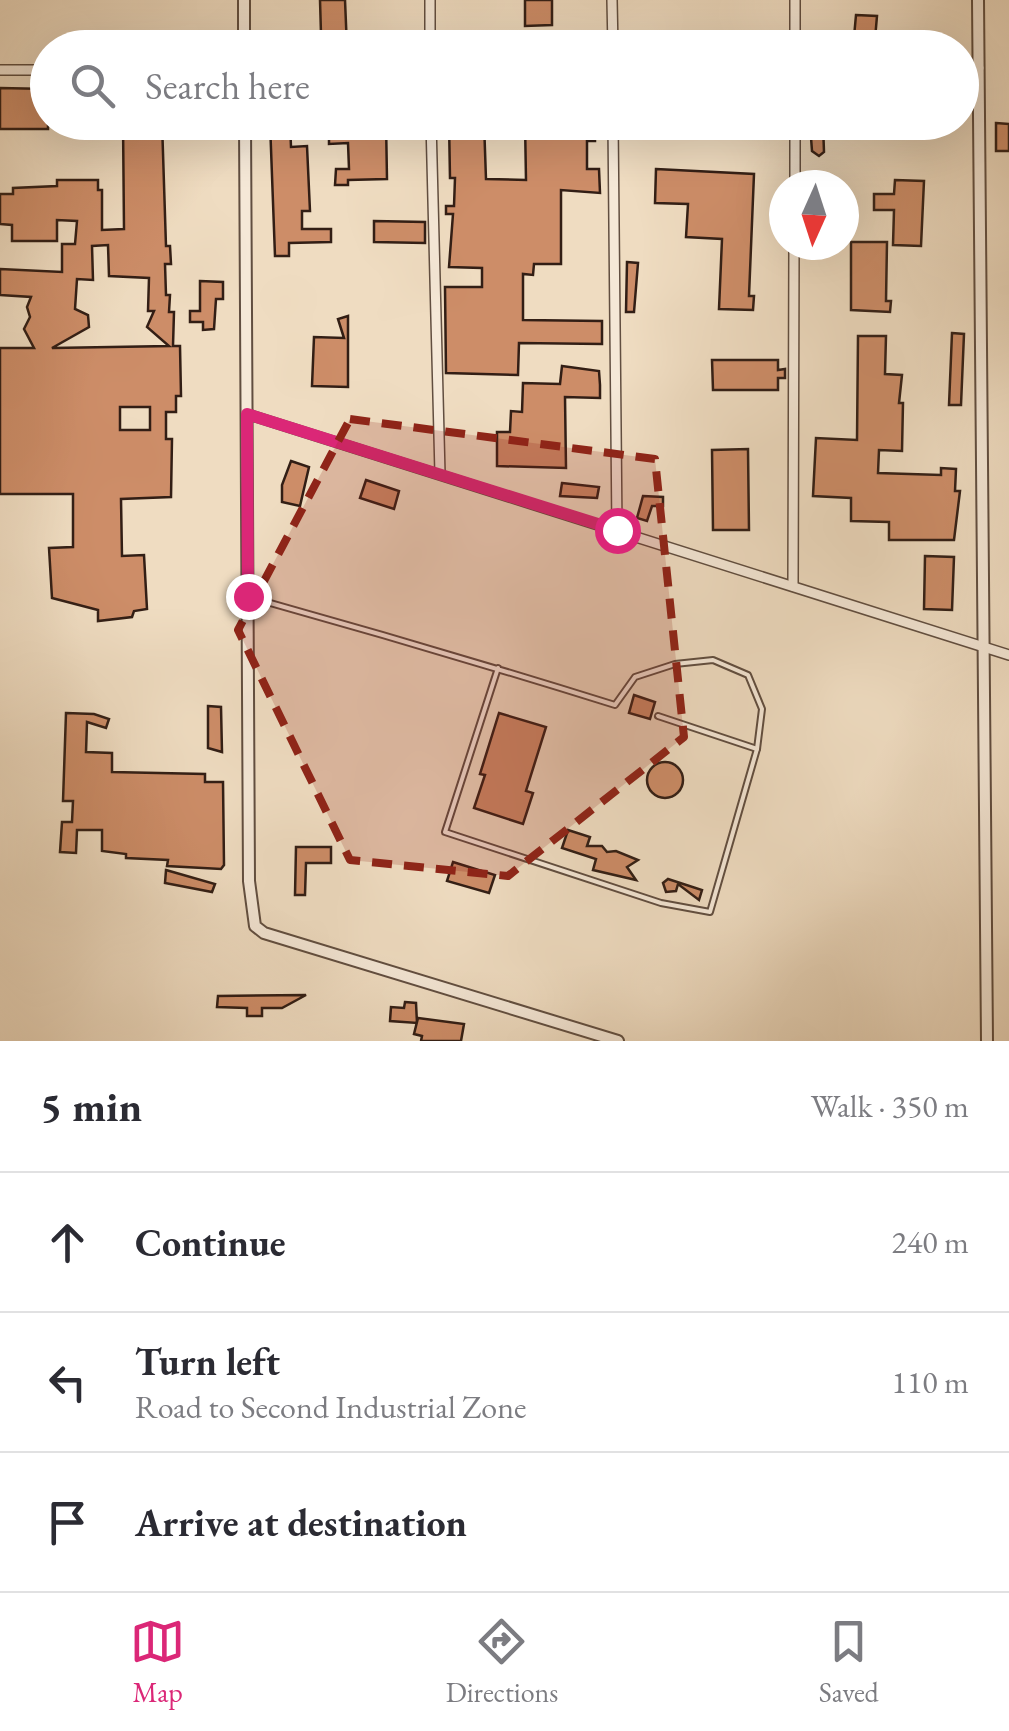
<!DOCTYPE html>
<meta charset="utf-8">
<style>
:root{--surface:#fff;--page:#f2f2f3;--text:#2b2b33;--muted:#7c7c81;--line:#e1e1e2;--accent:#db2777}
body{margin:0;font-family:"EB Garamond",serif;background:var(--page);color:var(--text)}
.compass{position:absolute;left:769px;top:170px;width:90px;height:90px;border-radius:50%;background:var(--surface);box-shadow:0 10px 40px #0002;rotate:183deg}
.stop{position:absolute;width:30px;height:30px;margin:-22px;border:8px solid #db2777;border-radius:50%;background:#fff}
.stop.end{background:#db2777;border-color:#fff;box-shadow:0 2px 10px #0008}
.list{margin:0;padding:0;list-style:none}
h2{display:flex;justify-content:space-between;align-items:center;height:130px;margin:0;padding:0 40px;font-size:42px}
h2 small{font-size:32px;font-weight:400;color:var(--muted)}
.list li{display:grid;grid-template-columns:65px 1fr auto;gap:30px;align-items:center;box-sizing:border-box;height:140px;padding:0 40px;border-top:2px solid var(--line)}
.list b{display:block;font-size:38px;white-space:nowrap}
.list p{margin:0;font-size:32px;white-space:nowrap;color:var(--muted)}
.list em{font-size:32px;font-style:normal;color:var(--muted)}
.icon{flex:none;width:55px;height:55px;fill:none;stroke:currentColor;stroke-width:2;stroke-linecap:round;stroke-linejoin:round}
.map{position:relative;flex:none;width:1009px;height:1041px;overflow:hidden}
.search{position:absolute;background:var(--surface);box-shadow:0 10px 40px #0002;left:30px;right:30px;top:30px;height:110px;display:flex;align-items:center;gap:25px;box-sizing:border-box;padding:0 35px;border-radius:55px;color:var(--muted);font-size:38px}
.sheet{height:550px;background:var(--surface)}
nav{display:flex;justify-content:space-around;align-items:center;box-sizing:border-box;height:140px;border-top:2px solid var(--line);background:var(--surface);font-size:28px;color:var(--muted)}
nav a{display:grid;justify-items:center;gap:5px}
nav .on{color:var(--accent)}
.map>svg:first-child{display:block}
.building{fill:#cd8d68;stroke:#321e15;stroke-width:2.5;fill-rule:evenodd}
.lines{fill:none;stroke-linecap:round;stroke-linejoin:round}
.service-casing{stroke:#614e40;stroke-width:8}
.minor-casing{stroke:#614e40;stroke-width:12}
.tertiary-casing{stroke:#614e40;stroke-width:14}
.service{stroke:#f5e8d7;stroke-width:4}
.minor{stroke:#f5e8d7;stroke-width:9}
.tertiary{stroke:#f5e8d7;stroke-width:10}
.route{stroke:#db2777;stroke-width:12}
.marked{fill:#8f2418;fill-opacity:0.2;stroke:#8f2418;stroke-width:8;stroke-dasharray:20 12;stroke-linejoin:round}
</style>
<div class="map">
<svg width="1009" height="1041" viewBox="0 0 1009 1041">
<rect width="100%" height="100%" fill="#efdcc1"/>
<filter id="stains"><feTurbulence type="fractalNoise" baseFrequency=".002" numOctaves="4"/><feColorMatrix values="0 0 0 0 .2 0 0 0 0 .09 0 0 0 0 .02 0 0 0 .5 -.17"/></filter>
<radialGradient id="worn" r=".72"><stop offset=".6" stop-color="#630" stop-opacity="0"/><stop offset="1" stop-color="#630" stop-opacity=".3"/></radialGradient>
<!-- building -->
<g class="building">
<polygon points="320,0 345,0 347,48 271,48 271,34 321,34"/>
<polygon points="525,0 552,0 552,25 525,26"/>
<polygon points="856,15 877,16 875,39 868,38 868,48 853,48"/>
<polygon points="0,88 48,89 48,129 0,129"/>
<path d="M 123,122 L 162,122 L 166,246 L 170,246 L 171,264 L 165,264 L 166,295 L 170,295 L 169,312 L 174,312 L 173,346 L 180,346 L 181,396 L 176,396 L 176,412 L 166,412 L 166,439 L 172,439 L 171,497 L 121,499 L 122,556 L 144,555 L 147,609 L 134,611 L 132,617 L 98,621 L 98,610 L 52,598 L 49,548 L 73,547 L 73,494 L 0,494 L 0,348 L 34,348 L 24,329 L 30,317 L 27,307 L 31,297 L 0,295 L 0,269 L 62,272 L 62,244 L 75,244 L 77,221 L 57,220 L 57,241 L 12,241 L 12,225 L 0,224 L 0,194 L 13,194 L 13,188 L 57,186 L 57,180 L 98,180 L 98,190 L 102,190 L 102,230 L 124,229 ZM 108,245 L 109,276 L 149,278 L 148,311 L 154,311 L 147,327 L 169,346 L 52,348 L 89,327 L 88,315 L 75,309 L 77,279 L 93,280 L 92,246 ZM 120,407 L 150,407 L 150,430 L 120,430 Z"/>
<polygon points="270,122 290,122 291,147 307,146 310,211 302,211 302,229 331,229 331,242 289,243 289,256 275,256"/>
<polygon points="329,122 386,122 387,179 348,180 348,185 335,185 336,169 349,169 348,143 329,144"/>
<polygon points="449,122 484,122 486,179 526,180 525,122 595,122 595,141 587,141 587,169 599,169 600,193 561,190 561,264 534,264 533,275 523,274 523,320 602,321 602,344 519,343 518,375 446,373 445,287 482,287 482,268 449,267 453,214 446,214 446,206 454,206 455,178 450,178"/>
<polygon points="996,123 1009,124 1009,151 996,151"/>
<polygon points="810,124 823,124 824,152 819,156 812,151"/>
<polygon points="656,169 754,174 749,296 754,296 753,310 719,309 722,239 686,237 688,204 655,203"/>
<polygon points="895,180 924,181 921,246 893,245 894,210 874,210 874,194 894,194"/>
<polygon points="374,221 425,222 425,243 374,242"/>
<polygon points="851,242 887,242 886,301 891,301 890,312 851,310"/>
<polygon points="627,262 638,263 634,312 626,312"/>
<polygon points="200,281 223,282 223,299 216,299 214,329 203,330 203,322 190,322 190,311 200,311"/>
<polygon points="348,316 348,387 312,386 314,337 344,338 338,319"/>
<polygon points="952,333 964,334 961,405 949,405"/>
<polygon points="858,336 886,336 885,374 902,375 899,403 903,403 902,451 879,450 878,473 941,475 941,468 956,469 955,491 960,491 954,540 889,540 889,522 851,521 851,498 813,496 816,438 857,440"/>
<polygon points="712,360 778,360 778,370 785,369 785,378 778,378 778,390 713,390"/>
<polygon points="562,366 599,371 600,385 600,398 565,397 566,468 497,466 497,432 510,432 511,411 522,412 523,383 560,384"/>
<polygon points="748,449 749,530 713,530 712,450"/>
<polygon points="291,461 309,467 300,506 282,502 282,485"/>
<polygon points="366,480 399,491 394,509 360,498"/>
<polygon points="562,483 599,487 597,498 560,496"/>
<polygon points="643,496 663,497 663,506 652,506 647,521 637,518"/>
<polygon points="925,556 954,557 952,610 924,609"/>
<polygon points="634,695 655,702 650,719 629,713"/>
<polygon points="208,706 221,707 222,752 208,748"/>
<polygon points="66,713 94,714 109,719 106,728 87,722 86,752 112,753 112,772 205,774 205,782 223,782 224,865 221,869 167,866 168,860 126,858 126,854 102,851 102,830 77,830 76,853 60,852 62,822 72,822 73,801 63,801"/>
<polygon points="499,713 546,727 526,791 533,793 523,824 474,808 485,775 480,774"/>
<circle cx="665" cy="780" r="18"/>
<polygon points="568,830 590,837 587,846 602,846 607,852 616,851 638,860 627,867 636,880 593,870 596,859 562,848"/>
<polygon points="296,847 331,847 331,863 306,863 305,895 295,895"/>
<polygon points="453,862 495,875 489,893 447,881"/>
<polygon points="166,870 215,884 212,892 165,883"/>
<polygon points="668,879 702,890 699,900 678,884 676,891 666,892 663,883"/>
<polygon points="306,995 282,1008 262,1008 262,1016 247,1016 247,1008 217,1007 218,996"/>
<polygon points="405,1002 416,1003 417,1023 390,1021 391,1007 404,1008"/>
<polygon points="418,1018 464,1024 461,1041 421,1041 422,1036 414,1034"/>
</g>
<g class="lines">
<!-- service casing -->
<g class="service-casing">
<g id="service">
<path d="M 249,597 C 371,631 493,667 615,705 L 635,677 L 675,664 L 713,660 L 748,675 L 762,709 L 757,749 L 710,912 L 661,903 L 445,832 L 498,668"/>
<polyline points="658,716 757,749"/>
</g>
</g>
<!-- minor casing -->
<g class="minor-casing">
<g id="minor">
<polyline points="612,0 613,48"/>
<polyline points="430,48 430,0"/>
<polyline points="795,48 795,0"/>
<polyline points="962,68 979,68"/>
<polyline points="0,70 48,70"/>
<polyline points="431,122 440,474"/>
<polyline points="613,122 617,530"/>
<polyline points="795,185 795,122"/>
<polyline points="247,414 1009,655"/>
<polyline points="793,586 794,245"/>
</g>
</g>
<!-- tertiary casing -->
<g class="tertiary-casing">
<g id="tertiary">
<polyline points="244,0 244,48"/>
<polyline points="978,0 987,1041"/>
<polyline points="245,122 249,881 255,926 264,933 618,1041"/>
</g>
</g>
<!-- service -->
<use href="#service" class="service"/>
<!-- minor -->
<use href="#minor" class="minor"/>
<!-- tertiary -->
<use href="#tertiary" class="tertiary"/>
</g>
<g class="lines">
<!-- route -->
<polyline class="route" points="248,596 247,414 617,530"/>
</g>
<!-- marked area -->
<path class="marked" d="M 350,419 L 655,459 L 684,737 L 508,876 L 350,860 L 238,630 Z"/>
<rect width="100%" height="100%" filter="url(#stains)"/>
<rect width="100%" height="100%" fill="url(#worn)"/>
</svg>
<svg class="compass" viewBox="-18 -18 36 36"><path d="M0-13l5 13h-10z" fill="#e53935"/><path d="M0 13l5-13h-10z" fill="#7c7c81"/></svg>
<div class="stop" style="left:617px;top:530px"></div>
<div class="stop end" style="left:248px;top:596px"></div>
<div class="search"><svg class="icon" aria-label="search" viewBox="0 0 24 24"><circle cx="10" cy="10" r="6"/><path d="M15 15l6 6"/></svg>Search here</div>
</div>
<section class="sheet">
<h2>5 min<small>Walk · 350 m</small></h2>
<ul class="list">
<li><svg class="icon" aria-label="ahead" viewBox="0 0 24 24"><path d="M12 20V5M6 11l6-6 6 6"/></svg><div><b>Continue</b></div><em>240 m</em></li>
<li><svg class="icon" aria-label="left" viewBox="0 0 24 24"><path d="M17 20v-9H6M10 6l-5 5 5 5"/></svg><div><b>Turn left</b><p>Road to Second Industrial Zone</p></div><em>110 m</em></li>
<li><svg class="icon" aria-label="arrive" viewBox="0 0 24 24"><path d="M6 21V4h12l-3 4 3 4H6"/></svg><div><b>Arrive at destination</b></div></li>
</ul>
</section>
<nav>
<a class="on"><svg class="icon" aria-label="map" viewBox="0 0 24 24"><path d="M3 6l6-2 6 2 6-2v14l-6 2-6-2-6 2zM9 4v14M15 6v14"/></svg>Map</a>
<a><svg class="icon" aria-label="directions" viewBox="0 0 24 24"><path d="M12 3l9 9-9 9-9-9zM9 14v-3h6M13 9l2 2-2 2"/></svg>Directions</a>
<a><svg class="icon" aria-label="saved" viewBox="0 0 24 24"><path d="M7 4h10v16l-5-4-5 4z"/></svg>Saved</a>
</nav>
